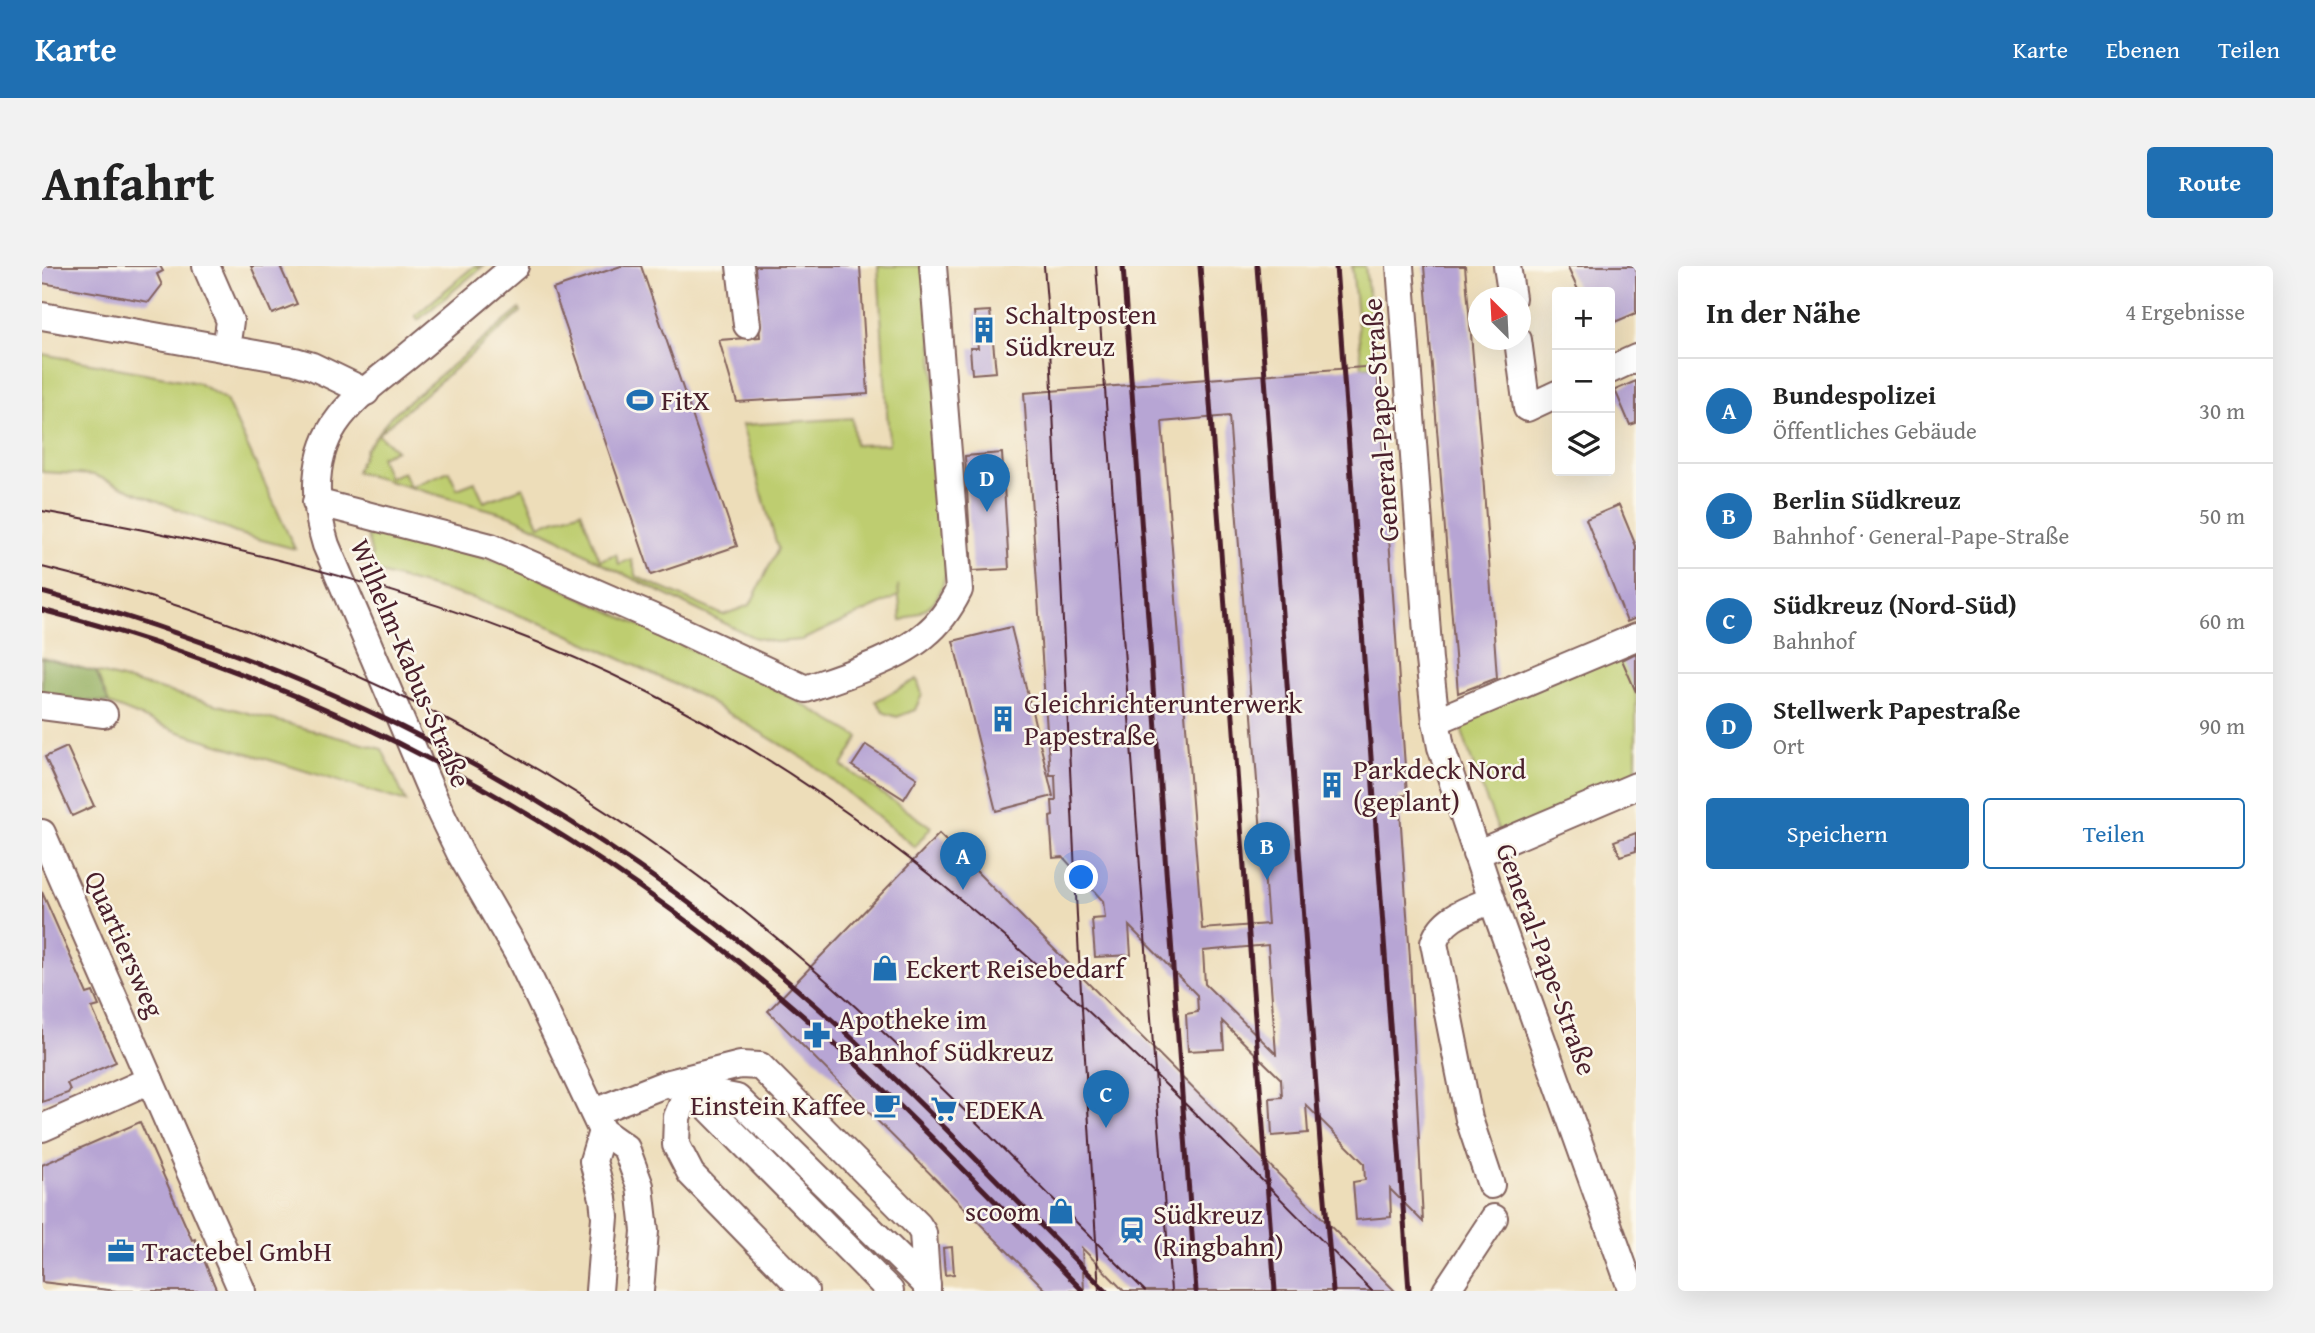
<!DOCTYPE html>
<html lang="de">
<meta charset="utf-8">
<style>
:root{--surface:#fff;--page:#f2f2f2;--text:#222;--muted:#767676;--line:#e0e0e0;--accent:#1f6fb2}
body{margin:0;font-family:"Gentium Book Plus",serif;background:var(--page);color:var(--text)}
.controls{position:absolute;right:21px;top:21px;display:grid;overflow:hidden;border-radius:7px;box-shadow:0 7px 28px #0002}
.controls button{width:63px;height:63px;display:grid;place-items:center;padding:0;border:0;border-bottom:2px solid var(--line);background:var(--surface);color:var(--text);font:35px sans-serif}
.compass{position:absolute;left:1426px;top:21px;width:63px;height:63px;border-radius:50%;background:var(--surface);box-shadow:0 7px 28px #0002;rotate:336deg}
.you{position:absolute;left:1040px;top:612px;width:24px;height:24px;margin:-18px;border:5px solid #fff;border-radius:50%;background:#1a73e8;box-shadow:0 0 0 10px #1a73e833}
.badge{display:grid;place-items:center;width:46px;height:46px;border-radius:50%;background:var(--accent);color:#fff;font-size:23px;font-weight:700}
.pin{position:absolute;translate:-50% -58px;filter:drop-shadow(0 2px 4px #0008)}
.pin::after{content:'';position:absolute;top:37px;width:24px;height:21px;background:inherit;clip-path:polygon(0 0,100% 0,50% 100%)}
.list{margin:0;padding:0;list-style:none}
h2{display:flex;justify-content:space-between;align-items:center;height:91px;margin:0;padding:0 28px;font-size:30px}
h2 small{font-size:23px;font-weight:400;color:var(--muted)}
.list li{display:grid;grid-template-columns:46px 1fr auto;gap:21px;align-items:center;box-sizing:border-box;height:105px;padding:0 28px;border-top:2px solid var(--line)}
.list b{display:block;font-size:26px;white-space:nowrap}
.list p{margin:0;font-size:23px;white-space:nowrap;color:var(--muted)}
.list em{font-size:23px;font-style:normal;color:var(--muted)}
.actions{display:flex;gap:14px;padding:21px 28px}
.actions a{flex:1;padding:16px 0;border:2px solid var(--accent);border-radius:7px;text-align:center;font-size:24px;color:var(--accent)}
.actions .main{background:var(--accent);color:#fff}
.icon{flex:none;width:38px;height:38px;fill:none;stroke:currentColor;stroke-width:2;stroke-linecap:round;stroke-linejoin:round}
.map{position:relative;flex:none;width:1594px;height:1025px;overflow:hidden;border-radius:7px}
header{display:flex;align-items:center;gap:42px;box-sizing:border-box;height:98px;padding:0 35px;background:var(--accent);color:#fff}
header strong{font-size:33px}
nav{display:flex;gap:38px;margin-inline-start:auto;font-size:24px}
.intro{display:flex;align-items:center;justify-content:space-between;box-sizing:border-box;height:168px;padding:0 42px}
h1{margin:0;font-size:49px}
.button{padding:18px 32px;border-radius:7px;background:var(--accent);color:#fff;font-size:24px;font-weight:700}
main{display:flex;gap:42px;padding:0 42px}
aside{flex:1;background:var(--surface);border-radius:7px;box-shadow:0 7px 28px #0002}
.map>svg:first-child{display:block}
.green{fill:#becd70;stroke:#84764e;stroke-width:2}
.forest{fill:#96b062;stroke:#706846;stroke-width:2}
.building{fill:#b7a5d4;fill-rule:evenodd}
.lines{fill:none;stroke-linecap:round;stroke-linejoin:round}
.minor-casing{stroke:#83625d;stroke-width:30}
.minor{stroke:#fff;stroke-width:26}
.tram{stroke:#4a1f2b;stroke-width:2}
.rail{stroke:#4a1f2b;stroke-width:5}
.labels{text-anchor:middle;stroke-width:5;stroke-linejoin:round;paint-order:stroke}
.poi-label{font-size:28px;fill:#4a1f2b;stroke:#fbf7ec;text-anchor:start}
.street-label{font-size:28px;fill:#4a1f2b;stroke:#fbf7ec}
</style>
<header>
<strong>Karte</strong>
<nav><a>Karte</a><a>Ebenen</a><a>Teilen</a></nav>
</header>
<div class="intro"><h1>Anfahrt</h1><a class="button">Route</a></div>
<main>
<div class="map">
<svg width="1594" height="1025" viewBox="0 0 1594 1025">
<rect width="100%" height="100%" fill="#fbf7ec"/>
<filter id="ink" filterUnits="userSpaceOnUse"><feTurbulence type="fractalNoise" baseFrequency=".0143" numOctaves="2"/><feDisplacementMap in="SourceGraphic" scale="14" xChannelSelector="R" yChannelSelector="G"/><feConvolveMatrix kernelMatrix="1 2 1 2 8 2 1 2 1" color-interpolation-filters="sRGB"/></filter>
<filter id="wash" filterUnits="userSpaceOnUse"><feTurbulence type="fractalNoise" baseFrequency=".00686" numOctaves="4" result="noise"/><feDisplacementMap in="SourceGraphic" scale="28" xChannelSelector="R" yChannelSelector="G"/><feGaussianBlur stdDeviation="1.57" result="paint"/><feColorMatrix in="noise" values="0 0 0 0 0 0 0 0 0 0 0 0 0 0 0 0 0 1.4 0 .05"/><feComposite in="paint" operator="in"/></filter>
<g filter="url(#wash)">
<rect width="100%" height="100%" fill="#edddb9"/>
<!-- green -->
<g class="green">
<polygon points="432,0 441,0 376,54 373,50"/>
<path d="M 836,0 L 885,0 L 905,300 C 898,337 892,340 859,355 L 856,319 L 857,330 L 760,374 L 733,376 L 711,371 L 565,300 L 516,272 L 470,250 L 314,206 L 324,183 L 349,150 L 478,43 L 479,46 L 336,168 L 354,184 L 338,191 L 346,212 L 361,206 L 368,221 L 407,205 L 415,223 L 433,216 L 442,236 L 481,221 L 497,259 L 539,245 L 558,294 L 574,288 L 577,298 L 589,293 L 595,311 L 681,349 L 708,339 L 736,283 L 700,159 L 810,152 L 813,179 L 847,178 Z"/>
<polygon points="1310,0 1323,0 1335,100 1320,101"/>
<polygon points="0,88 156,117 184,134 253,283 194,267 52,209 0,206"/>
<polygon points="323,260 469,299 736,424 817,471 800,500 889,561 873,581 766,495 656,429 514,363 430,332 327,304 330,290"/>
<polygon points="1594,375 1594,509 1458,568 1434,508 1417,456"/>
<polygon points="54,406 340,483 364,536 137,466 67,438"/>
<polygon points="875,413 880,428 873,444 855,451 843,447 834,435"/>
</g>
<!-- forest -->
<polygon class="forest" points="0,391 54,406 67,437 0,431"/>
<g id="blocks">
<!-- building -->
<g class="building">
<polygon points="0,0 118,0 121,5 115,8 120,19 107,36 0,17"/>
<polygon points="209,0 238,0 255,38 230,48"/>
<polygon points="579,0 599,0 695,280 609,309 511,23"/>
<polygon points="713,0 818,0 826,128 695,136 677,74 718,71"/>
<polygon points="1382,0 1423,0 1440,194 1455,412 1416,427"/>
<polygon points="1525,0 1594,0 1594,47 1568,58 1568,26 1537,26"/>
<polygon points="948,45 954,106 930,108 928,82 936,82 932,46"/>
<path d="M 1335,100 L 1365,529 L 1357,530 L 1368,693 L 1381,956 L 1348,923 L 1349,951 L 1314,954 L 1311,916 L 1323,914 L 1322,897 L 1264,839 L 1266,867 L 1230,870 L 1228,832 L 1240,831 L 1239,813 L 1180,755 L 1182,783 L 1146,785 L 1144,748 L 1156,746 L 1155,729 L 1087,660 L 1089,689 L 1053,691 L 1050,653 L 1063,652 L 1061,635 L 1021,591 L 1011,592 L 1008,551 L 1011,550 L 1010,535 L 1014,535 L 1013,509 L 1008,509 L 982,127 ZM 1187,150 L 1226,658 L 1160,663 L 1120,156 ZM 1226,679 L 1234,788 L 1163,718 L 1161,685 Z"/>
<polygon points="1594,115 1594,157 1588,159 1573,124"/>
<polygon points="960,187 967,303 930,305 923,190"/>
<polygon points="1577,239 1594,280 1594,352 1585,356 1544,253"/>
<polygon points="969,361 1011,530 954,545 911,375"/>
<polygon points="1594,387 1594,426 1580,394"/>
<polygon points="824,479 875,512 862,533 810,500"/>
<polygon points="25,481 52,540 30,550 3,491"/>
<polygon points="1594,567 1594,585 1578,590 1572,575"/>
<polygon points="897,568 1027,698 1353,1025 1082,1025 1040,982 1042,1025 1005,1025 726,745"/>
<polygon points="0,626 45,728 51,726 57,740 50,742 74,796 25,817 28,824 26,827 0,836"/>
<polygon points="98,856 150,974 153,973 175,1025 75,1025 0,1016 0,899"/>
<polygon points="910,981 912,1008 903,1009 901,982"/>
</g>
</g>
</g>
<g filter="url(#ink)">
<use href="#blocks" fill-opacity="0" stroke="#83625d" stroke-width="2"/>
<g class="lines">
<!-- minor casing -->
<g class="minor-casing">
<g id="minor">
<polyline points="164,0 188,55 184,83"/>
<path d="M 473,0 C 439,29 405,58 370,87 C 346,107 317,126 298,151 C 269,188 271,237 284,279 L 398,546 L 419,589 L 476,688 L 560,865 L 584,882 L 598,920 L 603,965 L 598,1025"/>
<polyline points="698,0 705,59"/>
<polyline points="1358,0 1387,394 1394,455 1399,481 1450,634 1590,1025"/>
<polyline points="1465,0 1470,32"/>
<polyline points="0,50 253,95 270,100 324,126"/>
<polyline points="1476,74 1485,142 1515,128"/>
<polyline points="1568,104 1594,92"/>
<path d="M 274,236 L 449,281 L 619,355 L 764,423 C 800,410 855,394 884,368 C 898,357 909,340 917,324 L 891,0"/>
<polyline points="0,440 62,448"/>
<polyline points="1394,455 1594,371"/>
<polyline points="0,567 200,1025"/>
<polyline points="1434,588 1594,520"/>
<polyline points="660,813 647,822 635,851 634,879 649,908 763,1025"/>
<polyline points="632,820 695,832 885,1019"/>
<polyline points="647,822 848,1025"/>
<polyline points="552,846 623,818 698,799 718,800 876,959 881,967 885,1025"/>
<polyline points="0,862 108,814"/>
<path d="M 1449,919 L 1427,853 L 1392,677 C 1400,651 1426,644 1450,634"/>
<polyline points="557,1025 563,951 561,932 551,895 560,865"/>
<polyline points="1404,1025 1452,952"/>
</g>
</g>
<!-- minor -->
<use href="#minor" class="minor"/>
<!-- tram -->
<g class="tram">
<polyline points="1002,0 1007,61 1037,692 1057,1025"/>
<polyline points="1054,0 1129,1025"/>
<path d="M 0,245 C 206,281 418,331 606,426 C 888,567 1110,804 1330,1025"/>
<path d="M 0,301 C 274,368 534,501 749,684 C 874,790 987,910 1103,1025"/>
</g>
<!-- rail -->
<g class="rail">
<polyline points="1081,0 1154,1025"/>
<polyline points="1158,0 1233,1025"/>
<polyline points="1215,0 1278,876 1291,1025"/>
<polyline points="1294,0 1367,1025"/>
<path d="M 0,326 C 290,404 547,540 772,738 C 874,828 968,929 1064,1025"/>
<path d="M 0,344 C 283,417 541,557 760,749 C 859,836 949,932 1041,1025"/>
</g>
</g>
</g>
<!-- icons -->
<defs>
<g id="building-bare" transform="scale(2.1)"><path d="M-4-6H4V6H1V3H-1V6H-4ZM-2.5-4.3h1.7v1.8h-1.7ZM.8-4.3h1.7v1.8H.8ZM-2.5-1h1.7V.8h-1.7ZM.8-1h1.7V.8H.8Z" fill="#1f6fb2" stroke="#fbf7ec" stroke-width="2.5" paint-order="stroke"/></g>
<g id="stadium-bare" transform="scale(2.1)"><path d="M0-5a6.5 5 0 1 0 0 10a6.5 5 0 1 0 0-10ZM-3.5-1.8h7v3.6h-7Z" fill="#1f6fb2" stroke="#fbf7ec" stroke-width="2.5" paint-order="stroke"/></g>
<g id="shop-bare" transform="scale(2.1)"><path d="M-5-2.5h2.3a2.7 3.5 0 0 1 5.4 0H5L5.5 6h-11ZM-1.5-2.5h3a1.5 2.3 0 0 0-3 0Z" fill="#1f6fb2" stroke="#fbf7ec" stroke-width="2.5" paint-order="stroke"/></g>
<g id="pharmacy-bare" transform="scale(2.1)"><path d="M-2-6h4v4h4v4h-4v4h-4v-4h-4v-4h4Z" fill="#1f6fb2" stroke="#fbf7ec" stroke-width="2.5" paint-order="stroke"/></g>
<g id="cafe-bare" transform="scale(2.1)"><path d="M-5.5-4.5H6V0H3Q3 3.5 0 3.5H-2.5Q-5.5 3.5-5.5 0ZM3-3.2v2h1.7v-2ZM-6 4.5H4V6H-6Z" fill="#1f6fb2" stroke="#fbf7ec" stroke-width="2.5" paint-order="stroke"/></g>
<g id="supermarket-bare" transform="scale(2.1)"><path d="M-6-5.5h2.5l.6 2H6L4.5 2H-2.5L-4.4-4H-6ZM-1.5 3.2a1.3 1.3 0 1 0 .1 0ZM3 3.2a1.3 1.3 0 1 0 .1 0Z" fill="#1f6fb2" stroke="#fbf7ec" stroke-width="2.5" paint-order="stroke"/></g>
<g id="station-bare" transform="scale(2.1)"><path d="M-3-6H3Q5-6 5-4V2Q5 4 3 4L4.5 6H3L1.5 4h-3L-3 6H-4.5L-3 4Q-5 4-5 2V-4Q-5-6-3-6ZM-3.5-4v3h7v-3ZM-3.5 1v1.5H-2V1ZM2 1v1.5H3.5V1Z" fill="#1f6fb2" stroke="#fbf7ec" stroke-width="2.5" paint-order="stroke"/></g>
<g id="office-bare" transform="scale(2.1)"><path d="M-6-3h4V-5.5h4V-3h4V5H-6ZM-1-4.5V-3h2v-1.5ZM-6 0V1H6V0Z" fill="#1f6fb2" stroke="#fbf7ec" stroke-width="2.5" paint-order="stroke"/></g>
</defs>
<g fill-rule="evenodd">
<use href="#building-bare" x="942" y="64"/>
<use href="#stadium-bare" x="598" y="134"/>
<use href="#building-bare" x="961" y="453"/>
<use href="#building-bare" x="1290" y="519"/>
<use href="#shop-bare" x="843" y="702"/>
<use href="#pharmacy-bare" x="775" y="769"/>
<use href="#cafe-bare" x="845" y="839"/>
<use href="#supermarket-bare" x="902" y="843"/>
<use href="#shop-bare" x="1019" y="945"/>
<use href="#station-bare" x="1090" y="964"/>
<use href="#office-bare" x="79" y="985"/>
</g>
<g class="labels">
<!-- poi labels -->
<g class="poi-label">
<text x="963" y="58">Schaltposten<tspan x="963" dy="32">Südkreuz</tspan></text>
<text x="619" y="144">FitX</text>
<text x="982" y="447">Gleichrichterunterwerk<tspan x="982" dy="32">Papestraße</tspan></text>
<text x="1311" y="513">Parkdeck Nord<tspan x="1311" dy="32">(geplant)</tspan></text>
<text x="864" y="712">Eckert Reisebedarf</text>
<text x="796" y="763">Apotheke im<tspan x="796" dy="32">Bahnhof Südkreuz</tspan></text>
<text x="824" y="849" text-anchor="end">Einstein Kaffee</text>
<text x="923" y="853">EDEKA</text>
<text x="998" y="955" text-anchor="end">scoom</text>
<text x="1111" y="958">Südkreuz<tspan x="1111" dy="32">(Ringbahn)</tspan></text>
<text x="100" y="995">Tractebel GmbH</text>
</g>
<!-- street labels -->
<g class="street-label">
<text transform="translate(1338 154) rotate(-94)" y="10">General-Pape-Straße</text>
<text transform="translate(369 397) rotate(67)" y="10">Wilhelm-Kabus-Straße</text>
<text transform="translate(83 678) rotate(66)" y="10">Quartiersweg</text>
<text transform="translate(1505 693) rotate(70)" y="10">General-Pape-Straße</text>
</g>
</g>
</svg>
<div class="controls">
<button>+</button>
<button>−</button>
<button><svg class="icon" aria-label="layers" viewBox="0 0 24 24"><path d="M12 4l9 5-9 5-9-5zM3 14l9 5 9-5"/></svg></button>
</div>
<svg class="compass" viewBox="-18 -18 36 36"><path d="M0-13l5 13h-10z" fill="#e53935"/><path d="M0 13l5-13h-10z" fill="#767676"/></svg>
<div class="you"></div>
<div class="pin badge" style="left:921px;top:624px">A</div>
<div class="pin badge" style="left:1225px;top:614px">B</div>
<div class="pin badge" style="left:1064px;top:862px">C</div>
<div class="pin badge" style="left:945px;top:246px">D</div>
</div>
<aside>
<h2>In der Nähe<small>4 Ergebnisse</small></h2>
<ul class="list">
<li><span class="badge">A</span><div><b>Bundespolizei</b><p>Öffentliches Gebäude</p></div><em>30 m</em></li>
<li><span class="badge">B</span><div><b>Berlin Südkreuz</b><p>Bahnhof · General-Pape-Straße</p></div><em>50 m</em></li>
<li><span class="badge">C</span><div><b>Südkreuz (Nord-Süd)</b><p>Bahnhof</p></div><em>60 m</em></li>
<li><span class="badge">D</span><div><b>Stellwerk Papestraße</b><p>Ort</p></div><em>90 m</em></li>
</ul>
<div class="actions"><a class="main">Speichern</a><a>Teilen</a></div>
</aside>
</main>
